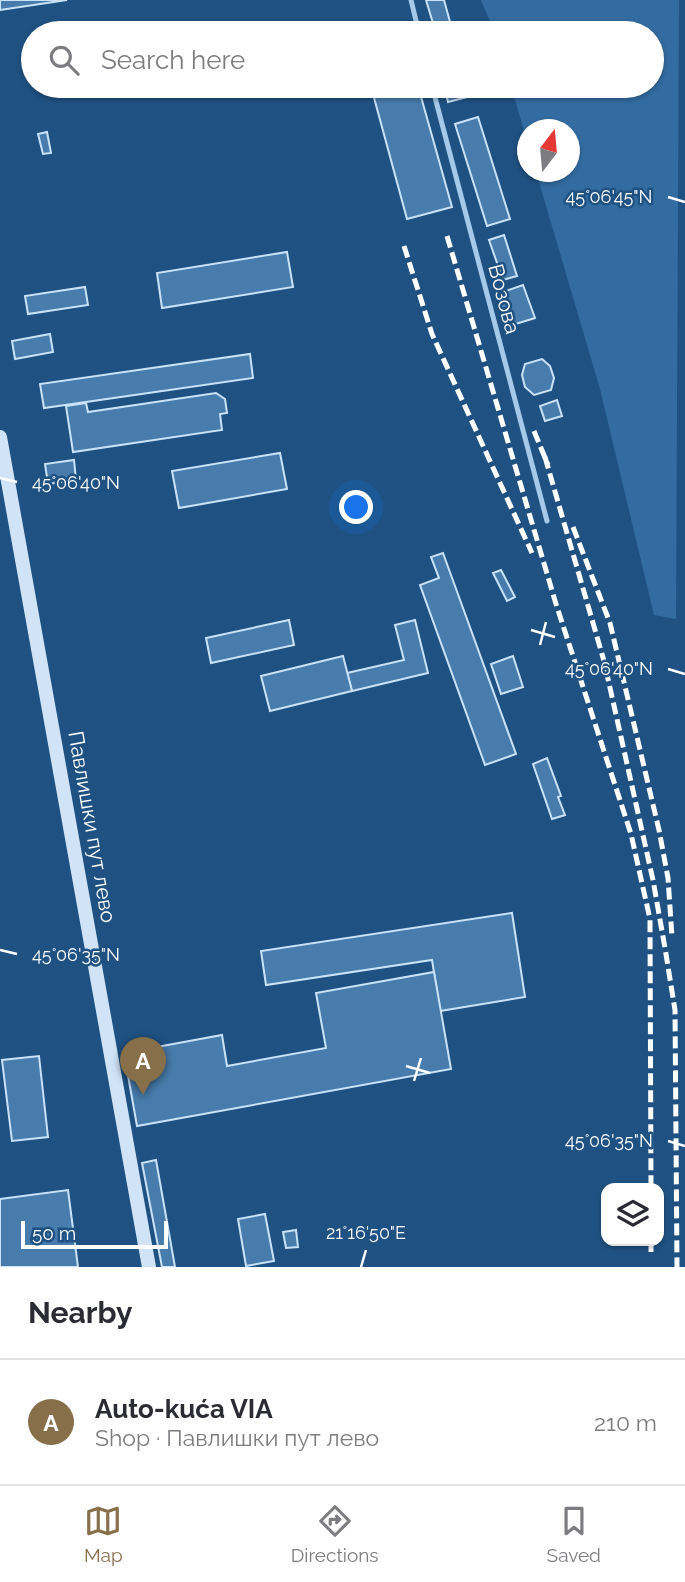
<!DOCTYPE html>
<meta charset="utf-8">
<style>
:root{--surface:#fff;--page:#f7f7f7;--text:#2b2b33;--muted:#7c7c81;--line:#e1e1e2;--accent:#876f4a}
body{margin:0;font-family:Raleway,sans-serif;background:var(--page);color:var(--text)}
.controls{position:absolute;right:21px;bottom:21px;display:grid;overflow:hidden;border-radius:14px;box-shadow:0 2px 5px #0004}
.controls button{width:63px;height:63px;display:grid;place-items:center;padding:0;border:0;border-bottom:2px solid var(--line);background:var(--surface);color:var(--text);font:35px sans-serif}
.compass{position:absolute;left:517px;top:119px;width:63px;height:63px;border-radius:50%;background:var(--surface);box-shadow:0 2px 5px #0004;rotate:16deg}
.scale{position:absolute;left:21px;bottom:18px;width:147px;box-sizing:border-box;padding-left:7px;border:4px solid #fff;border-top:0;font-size:19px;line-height:24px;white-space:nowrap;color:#fff;-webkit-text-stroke:5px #1f5283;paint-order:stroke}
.you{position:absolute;left:357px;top:508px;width:24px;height:24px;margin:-18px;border:5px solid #fff;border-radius:50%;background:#1a73e8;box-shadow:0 0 0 10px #1a73e833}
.badge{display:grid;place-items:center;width:46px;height:46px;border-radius:50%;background:var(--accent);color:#fff;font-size:23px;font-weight:700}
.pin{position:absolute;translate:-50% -58px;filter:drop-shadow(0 2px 4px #0008)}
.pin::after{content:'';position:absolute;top:37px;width:24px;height:21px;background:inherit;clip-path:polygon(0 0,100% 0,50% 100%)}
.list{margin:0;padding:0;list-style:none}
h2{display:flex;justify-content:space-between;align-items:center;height:91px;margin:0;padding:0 28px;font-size:30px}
h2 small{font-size:23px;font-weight:400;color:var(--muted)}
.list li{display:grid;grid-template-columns:46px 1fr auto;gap:21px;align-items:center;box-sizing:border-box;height:126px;padding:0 28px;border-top:2px solid var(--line)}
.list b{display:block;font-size:26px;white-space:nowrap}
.list p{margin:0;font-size:23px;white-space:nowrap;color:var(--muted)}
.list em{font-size:23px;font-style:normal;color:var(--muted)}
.icon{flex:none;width:38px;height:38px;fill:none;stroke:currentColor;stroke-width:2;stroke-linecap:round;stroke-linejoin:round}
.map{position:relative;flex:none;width:685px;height:1267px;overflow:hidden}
.search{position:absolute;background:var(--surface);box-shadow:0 2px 5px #0004;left:21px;right:21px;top:21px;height:77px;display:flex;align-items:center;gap:18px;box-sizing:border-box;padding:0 24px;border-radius:38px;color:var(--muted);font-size:26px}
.sheet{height:217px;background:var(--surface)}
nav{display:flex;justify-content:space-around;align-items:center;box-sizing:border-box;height:98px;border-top:2px solid var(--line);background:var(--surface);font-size:19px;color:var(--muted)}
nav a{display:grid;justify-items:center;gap:4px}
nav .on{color:var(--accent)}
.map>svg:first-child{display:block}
.green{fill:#336ca1}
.building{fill:#477cac;stroke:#cae2f7;stroke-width:2}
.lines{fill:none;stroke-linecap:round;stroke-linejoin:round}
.lane{stroke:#a6c9e9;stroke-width:5}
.secondary{stroke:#d1e4f7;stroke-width:14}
.rail{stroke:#fff;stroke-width:5;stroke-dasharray:12 5;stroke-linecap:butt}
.ticks{fill:none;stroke:#fff;stroke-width:2.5}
.labels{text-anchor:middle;stroke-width:5;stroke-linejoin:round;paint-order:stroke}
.street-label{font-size:21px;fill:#fff;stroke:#1f5283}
.ticks-label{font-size:18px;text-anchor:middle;fill:#fff;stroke:#1f5283;stroke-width:5;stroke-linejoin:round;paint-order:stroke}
</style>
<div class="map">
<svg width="685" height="1267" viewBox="0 0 685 1267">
<rect width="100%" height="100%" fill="#1f5283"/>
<!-- green -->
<polygon class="green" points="481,0 679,0 676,619 654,615 600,389 536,172 570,172 570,130 528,130 527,141 511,86 652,86 652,33 495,33"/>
<!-- building -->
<g class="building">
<polygon points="0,0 67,0 0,10"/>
<polygon points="426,0 444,0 452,29 436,33"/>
<polygon points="404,86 418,86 452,207 407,219 373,94"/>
<polygon points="444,86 468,86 471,96 448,102"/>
<polygon points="478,117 510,219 487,226 455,124"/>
<polygon points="47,132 51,153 43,154 38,134"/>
<polygon points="504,235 517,276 503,280 489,240"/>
<polygon points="287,252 293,287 162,308 157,273"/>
<polygon points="523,285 535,318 509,326 497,294"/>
<polygon points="85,287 88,305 28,314 25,296"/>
<polygon points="50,334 53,352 15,359 12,341"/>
<polygon points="250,354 253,378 44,408 40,384"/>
<polygon points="542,359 550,366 554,378 551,390 534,395 525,387 522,375 525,364"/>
<polygon points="216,393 225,399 227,413 220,414 222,430 73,452 66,406 86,403 88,412"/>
<polygon points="557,400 562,416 545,421 540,406"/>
<polygon points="280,453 287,489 179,508 172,471"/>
<polygon points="74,460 76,480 48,484 45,464"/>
<polygon points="443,553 516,754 485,765 420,585 439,578 431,557"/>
<polygon points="501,570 515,597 507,601 493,573"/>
<polygon points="289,620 294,645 211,663 206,638"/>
<polygon points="415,620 428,673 352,691 347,673 404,660 395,625"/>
<polygon points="343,656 352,691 270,711 261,676"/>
<polygon points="513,656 523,687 501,694 491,664"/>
<polygon points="547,758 561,796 558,797 565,815 552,819 533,764"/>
<polygon points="512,913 525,997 440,1011 432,960 266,985 261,951"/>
<polygon points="434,972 451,1069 137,1126 124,1053 222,1035 227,1066 326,1048 316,993"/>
<polygon points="39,1056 48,1137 12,1141 2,1060"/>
<polygon points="156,1160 175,1267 162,1267 142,1163"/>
<polygon points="68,1190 78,1267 0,1267 0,1199"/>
<polygon points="265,1214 274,1261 246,1266 238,1219"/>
<polygon points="296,1230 298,1247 286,1248 283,1232"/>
</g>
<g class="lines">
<!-- lane -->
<g class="lane">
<polyline points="411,0 419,33"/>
<polyline points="432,86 547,521"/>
</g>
<!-- secondary -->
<polyline class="secondary" points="0,437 149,1267"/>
<!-- rail -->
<g class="rail">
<polyline points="447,236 556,604 631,834 650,919 651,1188"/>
<polyline points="404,246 432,334 532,553"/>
<polyline points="534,431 548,465"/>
<polyline points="545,457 604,661 653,880 665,948 675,1010 677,1267"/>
<polyline points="573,527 610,623 659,830 668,878 672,937"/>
<polyline points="651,1252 651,1241"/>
</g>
</g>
<!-- ticks -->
<path class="ticks" d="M 668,197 L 685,202M 0,478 L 17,482M 531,630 L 555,637M 540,645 L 546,622M 668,669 L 685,674M 0,950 L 17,954M 406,1066 L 430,1073M 414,1081 L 421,1058M 668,1141 L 685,1146M 361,1267 L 366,1250"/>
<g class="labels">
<!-- street labels -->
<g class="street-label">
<text transform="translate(504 299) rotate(75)" y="7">Возова</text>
<text transform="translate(92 827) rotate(80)" y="7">Павлишки пут лево</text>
</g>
</g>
<g class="ticks-label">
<text x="609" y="203">45°06'45"N</text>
<text x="76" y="489">45°06'40"N</text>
<text x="609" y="675">45°06'40"N</text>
<text x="76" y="961">45°06'35"N</text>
<text x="609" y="1147">45°06'35"N</text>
<text x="366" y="1239">21°16'50"E</text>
</g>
</svg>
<div class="controls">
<button><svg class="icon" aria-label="layers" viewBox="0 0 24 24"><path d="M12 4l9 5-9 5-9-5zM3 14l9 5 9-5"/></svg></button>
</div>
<svg class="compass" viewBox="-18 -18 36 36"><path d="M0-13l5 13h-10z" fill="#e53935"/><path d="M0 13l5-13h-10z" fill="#7c7c81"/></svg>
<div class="scale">50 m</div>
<div class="you"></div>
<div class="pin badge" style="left:143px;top:1095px">A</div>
<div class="search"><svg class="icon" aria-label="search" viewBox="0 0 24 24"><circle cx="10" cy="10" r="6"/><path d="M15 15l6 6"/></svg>Search here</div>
</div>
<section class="sheet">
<h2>Nearby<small></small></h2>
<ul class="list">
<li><span class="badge">A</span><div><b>Auto-kuća VIA</b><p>Shop · Павлишки пут лево</p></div><em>210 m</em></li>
</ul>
</section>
<nav>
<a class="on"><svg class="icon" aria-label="map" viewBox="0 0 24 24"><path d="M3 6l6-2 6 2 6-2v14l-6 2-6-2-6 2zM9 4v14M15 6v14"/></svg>Map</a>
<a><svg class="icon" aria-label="directions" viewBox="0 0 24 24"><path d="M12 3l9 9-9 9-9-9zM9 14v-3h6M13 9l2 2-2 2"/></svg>Directions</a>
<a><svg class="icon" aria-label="saved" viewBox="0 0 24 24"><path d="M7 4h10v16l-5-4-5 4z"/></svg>Saved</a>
</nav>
